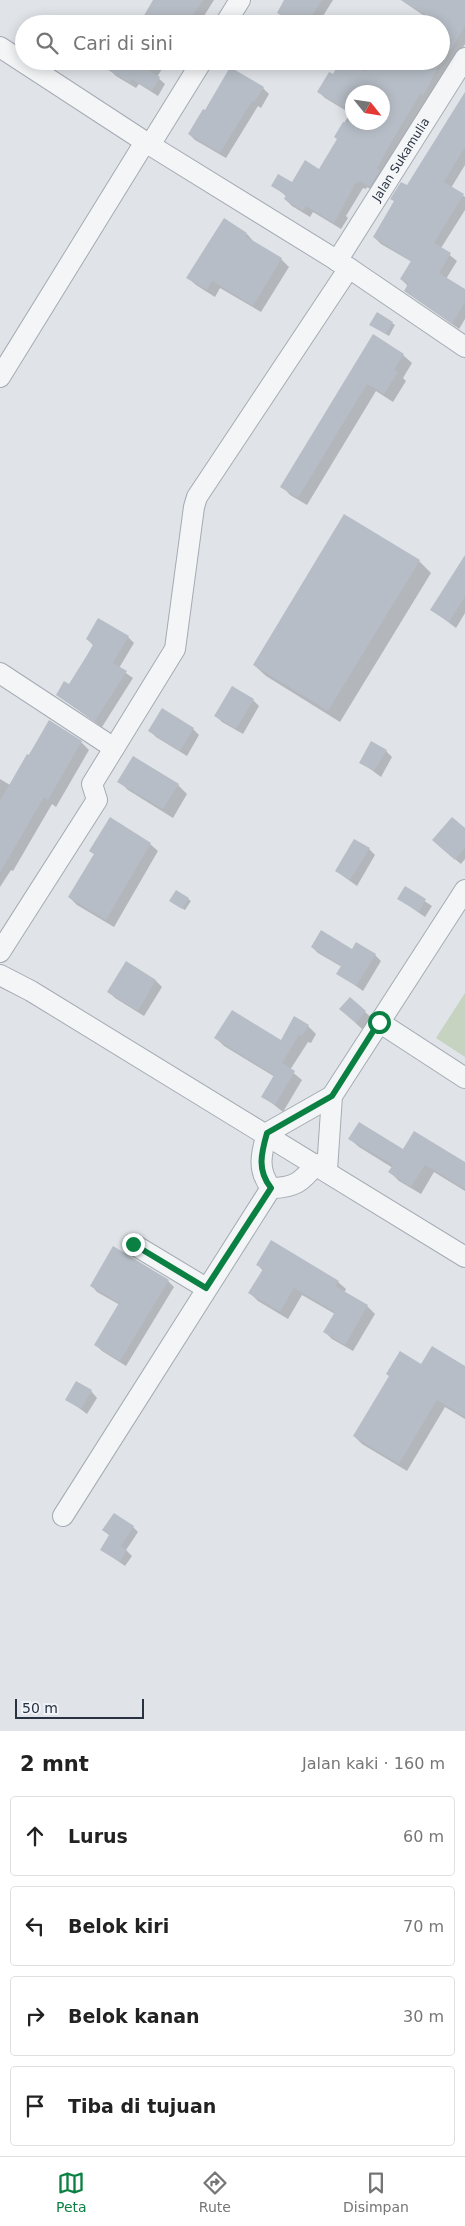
<!DOCTYPE html>
<html lang="id">
<meta charset="utf-8">
<style>
:root{--surface:#fff;--page:#f6f6f6;--text:#222;--muted:#767676;--line:#e0e0e0;--accent:#0b8043}
body{margin:0;font-family:"DejaVu Sans",sans-serif;background:var(--page);color:var(--text)}
.compass{position:absolute;left:345px;top:85px;width:45px;height:45px;border-radius:50%;background:var(--surface);box-shadow:0 2px 12px #0003;rotate:120deg}
.scale{position:absolute;left:15px;bottom:12px;width:129px;box-sizing:border-box;padding-left:5px;border:2px solid #293241;border-top:0;font-size:14px;line-height:18px;white-space:nowrap;color:#293241;-webkit-text-stroke:4px #f0f3f7;paint-order:stroke}
.stop{position:absolute;width:15px;height:15px;margin:-11px;border:4px solid #0b8043;border-radius:50%;background:#fff}
.stop.end{background:#0b8043;border-color:#fff;box-shadow:0 1px 5px #0008}
.list{margin:0;padding:0;list-style:none}
h2{display:flex;justify-content:space-between;align-items:center;height:65px;margin:0;padding:0 20px;font-size:21px}
h2 small{font-size:16px;font-weight:400;color:var(--muted)}
.list li{display:grid;grid-template-columns:32px 1fr auto;gap:15px;align-items:center;box-sizing:border-box;height:80px;margin:0 10px 10px;padding:0 10px;border:1px solid var(--line);border-radius:5px}
.list b{display:block;font-size:19px;white-space:nowrap}
.list em{font-size:16px;font-style:normal;color:var(--muted)}
.icon{flex:none;width:28px;height:28px;fill:none;stroke:currentColor;stroke-width:2;stroke-linecap:round;stroke-linejoin:round}
.map{position:relative;flex:none;width:465px;height:1731px;overflow:hidden}
.search{position:absolute;background:var(--surface);box-shadow:0 2px 12px #0003;left:15px;right:15px;top:15px;height:55px;display:flex;align-items:center;gap:12px;box-sizing:border-box;padding:0 18px;border-radius:28px;color:var(--muted);font-size:19px}
.sheet{height:425px;background:var(--surface)}
nav{display:flex;justify-content:space-around;align-items:center;box-sizing:border-box;height:70px;border-top:1px solid var(--line);background:var(--surface);font-size:14px;color:var(--muted)}
nav a{display:grid;justify-items:center;gap:2px}
nav .on{color:var(--accent)}
.map>svg:first-child{display:block}
.green{fill:#c6d3c1}
.shadow{fill:#0003;fill-rule:evenodd}
.building{fill:#b7bdc6}
.lines{fill:none;stroke-linecap:round;stroke-linejoin:round}
.minor-casing{stroke:#a5abb3;stroke-width:22}
.minor{stroke:#f3f5f7;stroke-width:20}
.route{stroke:#0b8043;stroke-width:6}
.labels{text-anchor:middle;stroke-width:4;stroke-linejoin:round;paint-order:stroke}
.street-label{font-size:12px;fill:#293241;stroke:#f0f3f7}
</style>
<div class="map">
<svg width="465" height="1731" viewBox="0 0 465 1731">
<rect width="100%" height="100%" fill="#e0e4e9"/>
<!-- green -->
<polygon class="green" points="465,993 465,1057 436,1038"/>
<!-- shadow -->
<g class="shadow">
<polygon points="155,0 214,0 199,24 138,24 140,20 142,21"/>
<polygon points="286,0 333,0 318,24 293,24 285,19 278,12"/>
<path d="M 401,0 L 465,0 L 465,44 L 377,193 L 367,187 L 366,189 L 363,188 L 346,216 L 348,218 L 341,229 L 313,212 L 310,217 L 292,206 L 285,199 L 287,197 L 273,185 L 292,184 L 320,170 L 338,140 L 336,137 L 350,113 L 325,98 L 318,91 L 333,76 L 342,61 L 441,61 L 441,24 L 426,17 ZM 352,92 L 382,92 L 382,122 L 352,122 Z"/>
<polygon points="115,61 167,61 157,77 165,84 158,96 139,84 136,88 116,76 110,70"/>
<polygon points="263,88 269,94 261,108 258,106 226,158 195,140 189,134 206,112"/>
<polygon points="465,95 465,165 451,188 465,197 465,210 441,248 457,261 446,279 465,290 465,319 459,329 406,291 408,286 401,279 412,262 381,244 374,237 395,202 392,199 407,187"/>
<polygon points="247,234 254,242 281,259 289,267 261,312 220,288 215,297 196,285 188,278"/>
<polygon points="392,323 395,325 389,336 374,327"/>
<polygon points="373,336 403,355 412,363 403,378 406,381 393,402 376,391 307,505 290,495 282,486"/>
<polygon points="419,561 431,573 340,722 266,676 254,665"/>
<polygon points="465,574 465,613 456,628 432,610"/>
<polygon points="128,637 134,643 119,668 133,678 102,727 57,695 70,686 93,645 87,639"/>
<polygon points="253,700 259,706 243,734 222,722 216,716"/>
<polygon points="50,721 81,742 89,750 56,807 52,804 13,871 11,870 0,887 0,779 10,785"/>
<polygon points="193,729 199,735 187,756 156,737 150,731"/>
<polygon points="386,751 392,757 381,777 361,762"/>
<polygon points="119,781 178,785 187,794 173,818 128,790"/>
<polygon points="465,830 465,859 461,864 439,846"/>
<polygon points="150,844 158,851 114,927 77,905 69,897 95,855 91,851"/>
<polygon points="369,849 375,855 357,886 336,871"/>
<polygon points="405,888 432,906 425,917 399,899"/>
<polygon points="188,899 191,901 185,910 173,903"/>
<polygon points="312,947 352,950 375,955 381,961 363,991 338,973 342,967 318,953"/>
<polygon points="126,963 156,981 162,987 144,1016 115,998 109,992"/>
<polygon points="350,999 372,1018 362,1029 347,1015"/>
<polygon points="308,1026 316,1034 311,1043 308,1042 290,1070 302,1080 283,1112 263,1096 275,1077 224,1046 216,1038 281,1041"/>
<polygon points="350,1139 465,1163 465,1191 434,1172 421,1194 399,1181 390,1172 393,1168 359,1147"/>
<polygon points="258,1265 338,1282 346,1289 344,1293 367,1306 375,1314 353,1351 332,1339 325,1332 335,1314 302,1295 288,1319 258,1301 250,1293 263,1271"/>
<polygon points="168,1281 174,1287 126,1366 102,1351 96,1345 120,1305 97,1292 91,1285"/>
<polygon points="421,1366 465,1367 465,1419 445,1407 407,1471 362,1444 354,1436"/>
<polygon points="91,1391 97,1398 87,1414 67,1399"/>
<polygon points="133,1527 138,1532 126,1550 132,1556 125,1566 102,1550 110,1536 104,1530"/>
</g>
<!-- building -->
<g class="building">
<polygon points="153,0 203,0 188,24 139,24"/>
<polygon points="284,0 322,0 307,24 296,24 277,13"/>
<polygon points="401,0 465,0 465,26 451,50 441,44 441,24 420,24 426,15"/>
<polygon points="114,61 134,61 160,77 152,91 132,79 130,83 108,70"/>
<polygon points="340,61 347,61 366,72 372,61 441,61 423,96 420,94 391,143 377,168 380,170 370,187 359,181 358,183 356,182 334,223 306,206 303,211 284,199 286,195 271,186 278,174 292,182 305,160 319,169 337,139 334,137 343,122 382,122 382,92 352,92 344,108 317,92 329,72 333,74"/>
<polygon points="230,67 264,87 254,103 252,101 220,153 188,134 203,109 205,110"/>
<polygon points="465,92 465,147 444,182 464,194 434,243 451,253 439,273 465,289 465,302 452,324 404,291 408,284 400,279 411,261 373,237 394,201 390,199 401,182 407,185"/>
<polygon points="224,218 247,233 245,236 282,258 253,306 212,281 207,290 186,278"/>
<polygon points="377,312 393,322 386,334 369,325"/>
<polygon points="373,334 404,354 394,370 398,372 384,394 367,384 298,498 280,487"/>
<polygon points="344,514 420,560 328,711 253,665"/>
<polygon points="465,555 465,597 449,622 430,610"/>
<polygon points="98,618 129,636 113,663 127,671 95,721 56,695 64,681 69,684 94,644 86,639"/>
<polygon points="232,686 254,699 236,729 214,716"/>
<polygon points="162,708 194,728 180,751 148,731"/>
<polygon points="49,720 82,741 48,800 44,797 0,873 0,801 27,754 29,755"/>
<polygon points="371,741 387,750 374,771 359,763"/>
<polygon points="133,756 179,784 163,809 117,782"/>
<polygon points="110,817 151,843 106,920 68,897 94,854 89,851"/>
<polygon points="452,817 465,828 465,848 455,860 432,840"/>
<polygon points="354,839 370,848 350,880 335,871"/>
<polygon points="405,886 426,899 419,912 397,899"/>
<polygon points="176,890 189,898 182,909 169,901"/>
<polygon points="321,930 352,949 356,942 376,954 356,986 336,974 341,966 311,947"/>
<polygon points="126,961 156,980 138,1011 107,992"/>
<polygon points="350,997 366,1011 356,1023 339,1009"/>
<polygon points="232,1010 281,1040 294,1016 309,1025 302,1036 299,1035 282,1063 295,1071 275,1105 261,1097 274,1075 214,1038"/>
<polygon points="359,1122 403,1149 414,1131 465,1162 465,1189 425,1165 411,1187 388,1172 393,1165 348,1139"/>
<polygon points="271,1240 339,1281 335,1286 368,1305 345,1345 323,1332 335,1312 294,1288 280,1312 248,1293 263,1269 256,1265"/>
<polygon points="113,1246 169,1280 120,1361 94,1345 119,1303 90,1286"/>
<polygon points="432,1346 465,1366 465,1417 437,1400 399,1464 353,1436 389,1376 386,1374 400,1351 421,1364"/>
<polygon points="76,1381 92,1390 81,1409 65,1400"/>
<polygon points="114,1513 134,1526 121,1546 127,1550 120,1562 100,1550 109,1535 102,1530"/>
</g>
<g class="lines">
<!-- minor casing -->
<g class="minor-casing">
<g id="minor">
<polyline points="225,24 240,0"/>
<polyline points="0,47 150,145 349,268 465,347"/>
<polyline points="150,145 202,61"/>
<path id="s1" d="M 337,261 L 465,58"/>
<polyline points="0,377 145,142"/>
<polyline points="0,673 114,748"/>
<polyline points="0,952 97,800 92,784 175,649 194,507 197,497 349,268"/>
<polyline points="0,975 31,991 465,1257"/>
<polyline points="379,1022 465,1078"/>
<polyline points="327,1170 332,1096"/>
<path d="M 271,1188 C 257,1170 261,1154 267,1133 L 332,1096 L 465,890"/>
<path d="M 271,1188 C 294,1188 302,1182 316,1164"/>
<polyline points="133,1244 206,1288"/>
<polyline points="63,1516 271,1188"/>
</g>
</g>
<!-- minor -->
<use href="#minor" class="minor"/>
</g>
<g class="lines">
<!-- route -->
<path class="route" d="M 133,1244 L 206,1288 L 271,1188 C 257,1170 261,1154 267,1133 L 332,1096 L 379,1022"/>
</g>
<g class="labels">
<!-- street labels -->
<g class="street-label">
<text dy="4" stroke="none"><textPath href="#s1" startOffset="120">Jalan Sukamulia</textPath></text>
</g>
</g>
</svg>
<svg class="compass" viewBox="-18 -18 36 36"><path d="M0-13l5 13h-10z" fill="#e53935"/><path d="M0 13l5-13h-10z" fill="#767676"/></svg>
<div class="scale">50 m</div>
<div class="stop" style="left:379px;top:1022px"></div>
<div class="stop end" style="left:133px;top:1244px"></div>
<div class="search"><svg class="icon" aria-label="search" viewBox="0 0 24 24"><circle cx="10" cy="10" r="6"/><path d="M15 15l6 6"/></svg>Cari di sini</div>
</div>
<section class="sheet">
<h2>2 mnt<small>Jalan kaki · 160 m</small></h2>
<ul class="list">
<li><svg class="icon" aria-label="ahead" viewBox="0 0 24 24"><path d="M12 20V5M6 11l6-6 6 6"/></svg><div><b>Lurus</b></div><em>60 m</em></li>
<li><svg class="icon" aria-label="left" viewBox="0 0 24 24"><path d="M17 20v-9H6M10 6l-5 5 5 5"/></svg><div><b>Belok kiri</b></div><em>70 m</em></li>
<li><svg class="icon" aria-label="right" viewBox="0 0 24 24"><path d="M7 20v-9h11M14 6l5 5-5 5"/></svg><div><b>Belok kanan</b></div><em>30 m</em></li>
<li><svg class="icon" aria-label="arrive" viewBox="0 0 24 24"><path d="M6 21V4h12l-3 4 3 4H6"/></svg><div><b>Tiba di tujuan</b></div></li>
</ul>
</section>
<nav>
<a class="on"><svg class="icon" aria-label="map" viewBox="0 0 24 24"><path d="M3 6l6-2 6 2 6-2v14l-6 2-6-2-6 2zM9 4v14M15 6v14"/></svg>Peta</a>
<a><svg class="icon" aria-label="directions" viewBox="0 0 24 24"><path d="M12 3l9 9-9 9-9-9zM9 14v-3h6M13 9l2 2-2 2"/></svg>Rute</a>
<a><svg class="icon" aria-label="saved" viewBox="0 0 24 24"><path d="M7 4h10v16l-5-4-5 4z"/></svg>Disimpan</a>
</nav>
